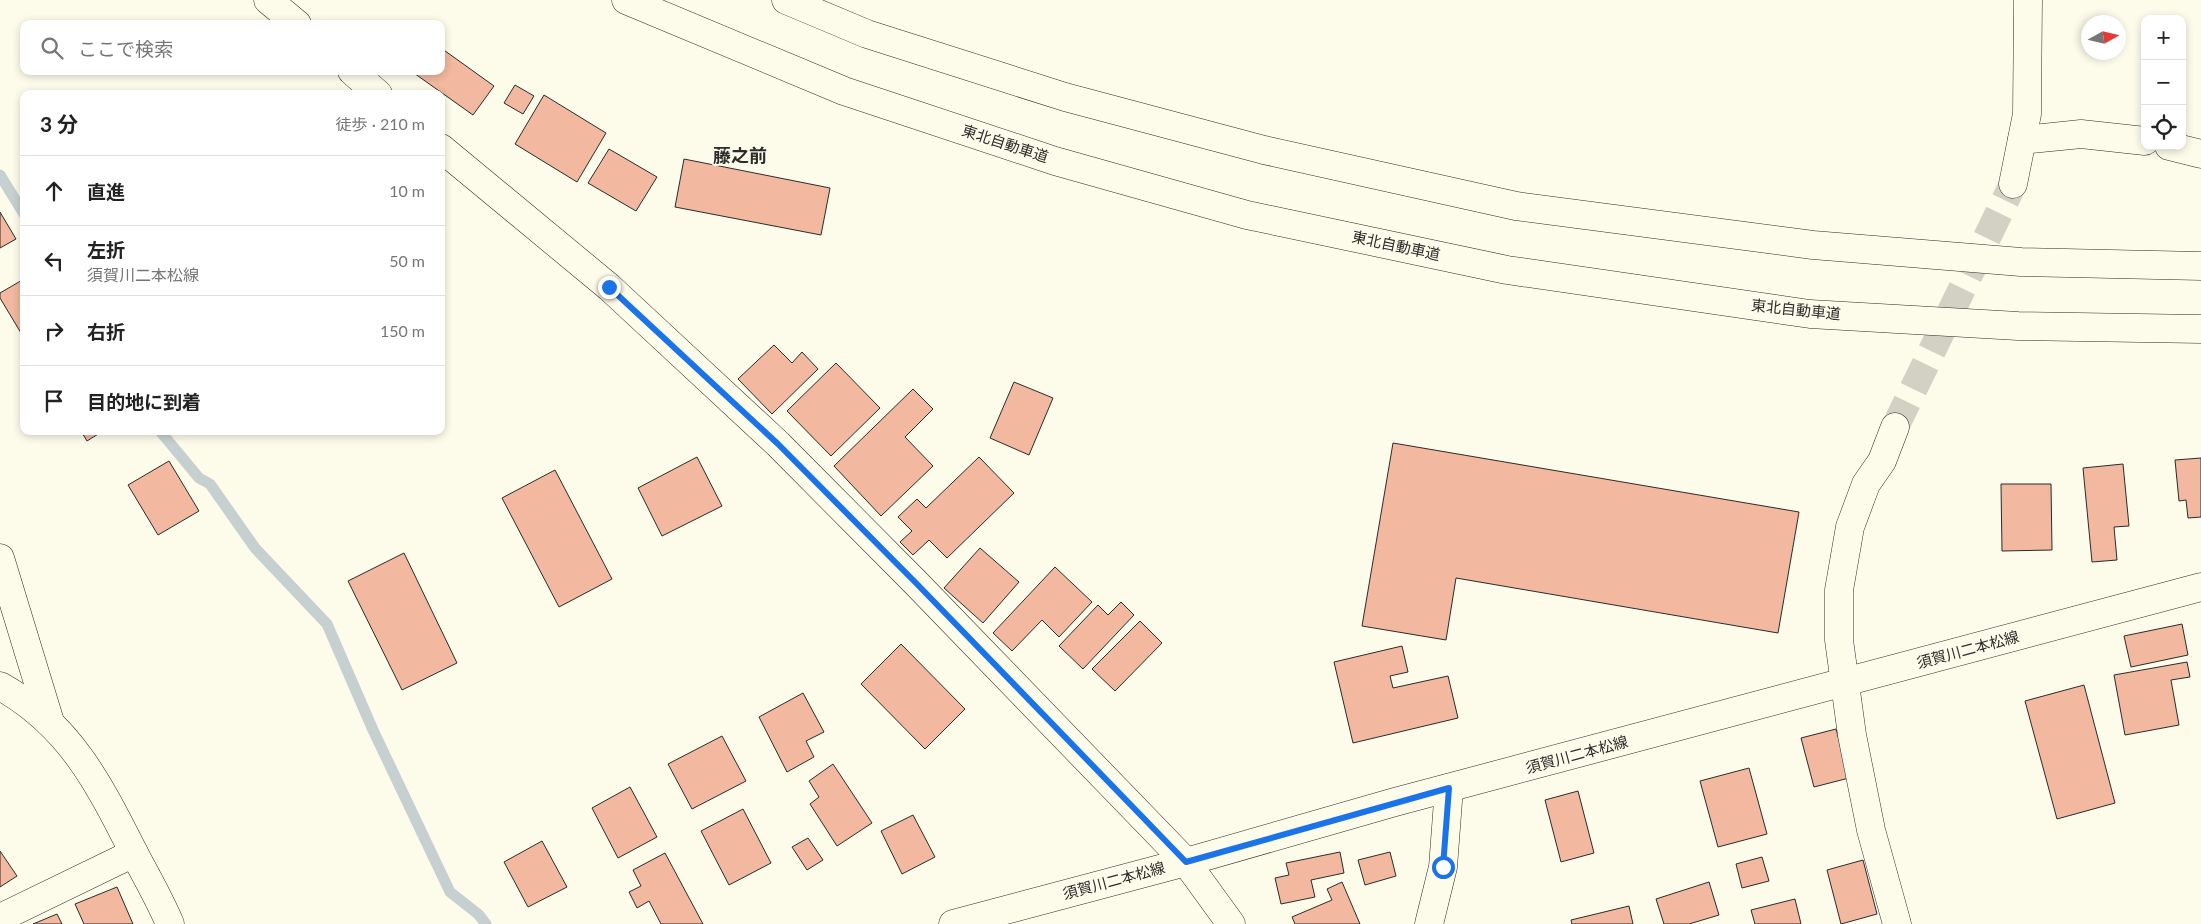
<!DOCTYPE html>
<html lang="ja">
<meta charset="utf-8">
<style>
:root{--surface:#fff;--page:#f6f6f6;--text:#222;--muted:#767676;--line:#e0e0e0}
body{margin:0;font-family:Lato,"Noto Sans JP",sans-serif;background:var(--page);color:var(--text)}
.controls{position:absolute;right:15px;top:15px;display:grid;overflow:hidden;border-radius:10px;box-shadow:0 2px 8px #0003}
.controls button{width:45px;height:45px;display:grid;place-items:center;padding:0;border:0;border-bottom:1px solid var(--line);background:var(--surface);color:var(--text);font:25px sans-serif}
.compass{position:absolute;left:2081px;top:15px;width:45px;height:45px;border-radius:50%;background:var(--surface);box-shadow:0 2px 8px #0003;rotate:82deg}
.stop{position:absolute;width:15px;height:15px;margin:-11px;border:4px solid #1a73e8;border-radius:50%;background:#fff}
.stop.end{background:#1a73e8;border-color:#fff;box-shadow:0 1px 5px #0008}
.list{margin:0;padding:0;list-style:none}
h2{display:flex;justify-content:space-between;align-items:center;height:65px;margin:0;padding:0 20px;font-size:21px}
h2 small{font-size:16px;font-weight:400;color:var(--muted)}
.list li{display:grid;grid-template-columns:32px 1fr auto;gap:15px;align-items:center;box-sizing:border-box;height:70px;padding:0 20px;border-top:1px solid var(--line)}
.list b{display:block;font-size:19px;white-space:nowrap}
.list p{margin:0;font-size:16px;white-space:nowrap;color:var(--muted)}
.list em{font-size:16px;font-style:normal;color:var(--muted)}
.icon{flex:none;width:28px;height:28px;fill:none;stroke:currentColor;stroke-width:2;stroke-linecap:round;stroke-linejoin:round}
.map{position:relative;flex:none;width:2201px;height:924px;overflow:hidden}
.search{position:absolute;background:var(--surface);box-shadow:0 2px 8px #0003;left:20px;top:20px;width:425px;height:55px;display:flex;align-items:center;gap:12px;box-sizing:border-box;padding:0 18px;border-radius:10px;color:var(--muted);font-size:19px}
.panel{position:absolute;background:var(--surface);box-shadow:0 2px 8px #0003;left:20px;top:90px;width:425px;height:345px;border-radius:10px}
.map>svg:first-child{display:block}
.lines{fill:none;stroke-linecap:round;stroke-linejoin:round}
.stream{stroke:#c7d0d0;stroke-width:11}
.building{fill:#f2b8a0;stroke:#2b2b2b}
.minor-tunnel{stroke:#d3d1c4;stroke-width:28;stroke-dasharray:28 14;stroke-linecap:butt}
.minor-casing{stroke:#2b2b2b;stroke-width:29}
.major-casing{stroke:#2b2b2b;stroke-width:29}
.highway-casing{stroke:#2b2b2b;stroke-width:29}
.minor{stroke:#fdfbea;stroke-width:28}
.major{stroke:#fdfbea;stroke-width:28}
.highway{stroke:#fdfbea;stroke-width:28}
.route{stroke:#1a73e8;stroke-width:6}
.labels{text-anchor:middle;stroke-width:4;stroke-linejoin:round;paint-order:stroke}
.street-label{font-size:15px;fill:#2b2b2b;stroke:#fdfbea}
.quarter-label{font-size:18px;font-weight:bold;fill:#2b2b2b;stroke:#fdfbea}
</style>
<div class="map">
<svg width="2201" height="924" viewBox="0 0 2201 924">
<rect width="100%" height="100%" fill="#fdfbea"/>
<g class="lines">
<!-- stream -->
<g class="stream">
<polyline points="0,175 24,214"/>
<polyline points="160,431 199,478 210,484 255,548 327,624 373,730 450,892 478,914 486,924"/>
</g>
</g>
<!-- building -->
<g class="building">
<polygon points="441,48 494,86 473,115 411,71 441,71"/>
<polygon points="515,85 534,96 523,114 504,103"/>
<polygon points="544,95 606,133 577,182 515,144"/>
<polygon points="609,149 657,177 636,211 588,183"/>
<polygon points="684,159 830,188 821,235 675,207"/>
<polygon points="0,212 16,239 0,248"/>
<polygon points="24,279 24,338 0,298 0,293"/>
<polygon points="774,345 792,363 802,352 818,369 772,414 738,379"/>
<polygon points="836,363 880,408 831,456 787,411"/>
<polygon points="1014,382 1053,398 1029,455 990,438"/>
<polygon points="913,389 933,409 905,437 933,466 881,516 834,466"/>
<polygon points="81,431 103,431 87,441"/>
<polygon points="1393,443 1799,512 1778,633 1456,578 1446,640 1362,626"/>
<polygon points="697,457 722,506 662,536 638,488"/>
<polygon points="979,457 1014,493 947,558 929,540 913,555 900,542 912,531 898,517 917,499 926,508"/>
<polygon points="2201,458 2201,517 2188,518 2186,500 2179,501 2175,460"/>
<polygon points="169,461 199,511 158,535 128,485"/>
<polygon points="2123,464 2129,526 2114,527 2117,560 2092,562 2083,468"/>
<polygon points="555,470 612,579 559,607 502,498"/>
<polygon points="2001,484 2051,484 2052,550 2002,551"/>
<polygon points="980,548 1019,582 983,623 944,588"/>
<polygon points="404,553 457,663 402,690 348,581"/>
<polygon points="1055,567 1092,602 1059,637 1042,620 1012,651 993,633"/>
<polygon points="1121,602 1134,615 1083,669 1059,646 1098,605 1108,615"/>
<polygon points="1140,621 1162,643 1115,691 1092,669"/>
<polygon points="2182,624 2188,655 2131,667 2124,636"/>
<polygon points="901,644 965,709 925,749 861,684"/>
<polygon points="1402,646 1408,672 1390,676 1393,688 1448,676 1458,718 1353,743 1334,662"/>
<polygon points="2187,662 2190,677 2171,680 2179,725 2125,735 2114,675"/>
<polygon points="2084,685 2115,803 2057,819 2025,701"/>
<polygon points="803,693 824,732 806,741 814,757 787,772 759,717"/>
<polygon points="1836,729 1849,778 1814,787 1801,738"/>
<polygon points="722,736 746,781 692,809 668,764"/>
<polygon points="833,764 872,823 837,846 810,804 819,797 809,781"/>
<polygon points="1749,768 1767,834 1718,847 1700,781"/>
<polygon points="630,787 657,837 618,858 592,808"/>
<polygon points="1578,791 1594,853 1561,862 1545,800"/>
<polygon points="743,809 771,863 729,885 701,831"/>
<polygon points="913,815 935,857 902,874 881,831"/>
<polygon points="808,838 823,860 807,870 792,847"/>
<polygon points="542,841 567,887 528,907 504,862"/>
<polygon points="0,851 17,876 0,887"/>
<polygon points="1340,852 1344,873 1311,880 1315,897 1281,904 1275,878 1289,875 1286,863"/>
<polygon points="1390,852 1396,876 1365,885 1358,860"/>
<polygon points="665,853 703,924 661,924 649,901 637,908 629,892 641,886 633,870"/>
<polygon points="1762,857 1769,881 1742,888 1736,864"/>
<polygon points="1863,860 1877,914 1841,924 1827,870"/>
<polygon points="1342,882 1360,924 1295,924 1292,917 1332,900 1327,889"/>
<polygon points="1709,882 1719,915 1689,924 1664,924 1656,899"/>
<polygon points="117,887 133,924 84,924 75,904"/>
<polygon points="1795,899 1801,924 1755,924 1751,910"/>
<polygon points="1629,906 1633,924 1572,924 1571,920"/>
<polygon points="57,914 62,924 33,924"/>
</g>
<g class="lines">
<!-- minor-tunnel -->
<polyline class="minor-tunnel" points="1895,427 2013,184"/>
<!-- minor casing -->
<g class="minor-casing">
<g id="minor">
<polyline points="268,0 297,24"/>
<polyline points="352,71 378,94"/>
<polyline points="2022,140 2081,134 2145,141"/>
<polyline points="2169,146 2201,154"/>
<polyline points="441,148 609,287 778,444 916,583 1186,862 1231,924"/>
<polyline points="2013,184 2027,114 2028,0"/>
<polyline points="1895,427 1882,461 1866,484 1850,527 1839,590 1839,640 1852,735 1871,830 1897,924"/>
<polyline points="0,558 50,722"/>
<path d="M 0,686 C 70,725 99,784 134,853 C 146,876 160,900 170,924"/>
<polyline points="0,918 134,853"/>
<polyline points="1429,924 1443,867 1449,788"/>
</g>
</g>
<!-- major casing -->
<g class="major-casing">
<polyline id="major" points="953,924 1186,862 1395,802 2201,587"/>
</g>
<!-- highway casing -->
<g class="highway-casing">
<g id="highway">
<polyline points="626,0 844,91 1055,161 1247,215 1507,270 1810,314 2018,326 2201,329"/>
<polyline points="786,0 867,34 1065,97 1264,150 1516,206 1813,245 2021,262 2201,266"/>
</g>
</g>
<!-- minor -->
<use href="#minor" class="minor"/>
<!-- major -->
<use href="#major" class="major"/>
<!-- highway -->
<use href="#highway" class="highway"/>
</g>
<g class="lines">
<!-- route -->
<polyline class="route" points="609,287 778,444 916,583 1186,862 1449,788 1443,867"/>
</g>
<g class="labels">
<!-- street labels -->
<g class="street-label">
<text transform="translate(1005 144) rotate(18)" y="5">東北自動車道</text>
<text transform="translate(1396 246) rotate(12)" y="5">東北自動車道</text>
<text transform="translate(1796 310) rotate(6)" y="5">東北自動車道</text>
<text transform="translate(1968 650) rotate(-15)" y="5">須賀川二本松線</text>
<text transform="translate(1577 755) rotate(-15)" y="5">須賀川二本松線</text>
<text transform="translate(1114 881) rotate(-15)" y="5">須賀川二本松線</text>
</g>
<!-- quarter labels -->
<g class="quarter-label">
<text x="740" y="162">藤之前</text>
</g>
</g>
</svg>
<div class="controls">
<button>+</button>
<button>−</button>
<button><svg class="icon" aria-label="locate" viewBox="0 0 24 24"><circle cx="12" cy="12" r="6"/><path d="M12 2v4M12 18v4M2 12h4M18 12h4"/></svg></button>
</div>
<svg class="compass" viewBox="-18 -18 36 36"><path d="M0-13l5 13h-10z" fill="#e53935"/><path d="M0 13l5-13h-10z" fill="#767676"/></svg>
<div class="stop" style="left:1443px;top:867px"></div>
<div class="stop end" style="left:609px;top:287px"></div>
<div class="search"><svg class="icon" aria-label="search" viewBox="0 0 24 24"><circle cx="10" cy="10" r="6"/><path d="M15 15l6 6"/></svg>ここで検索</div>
<section class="panel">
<h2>3 分<small>徒歩 · 210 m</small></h2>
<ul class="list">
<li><svg class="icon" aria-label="ahead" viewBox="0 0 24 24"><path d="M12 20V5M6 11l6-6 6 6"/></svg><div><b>直進</b></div><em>10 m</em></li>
<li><svg class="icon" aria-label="left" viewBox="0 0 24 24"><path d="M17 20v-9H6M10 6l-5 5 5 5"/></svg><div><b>左折</b><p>須賀川二本松線</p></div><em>50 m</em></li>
<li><svg class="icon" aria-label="right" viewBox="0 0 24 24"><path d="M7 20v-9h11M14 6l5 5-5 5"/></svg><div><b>右折</b></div><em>150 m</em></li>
<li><svg class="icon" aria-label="arrive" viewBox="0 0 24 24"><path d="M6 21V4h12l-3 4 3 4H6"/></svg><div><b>目的地に到着</b></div></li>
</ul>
</section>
</div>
